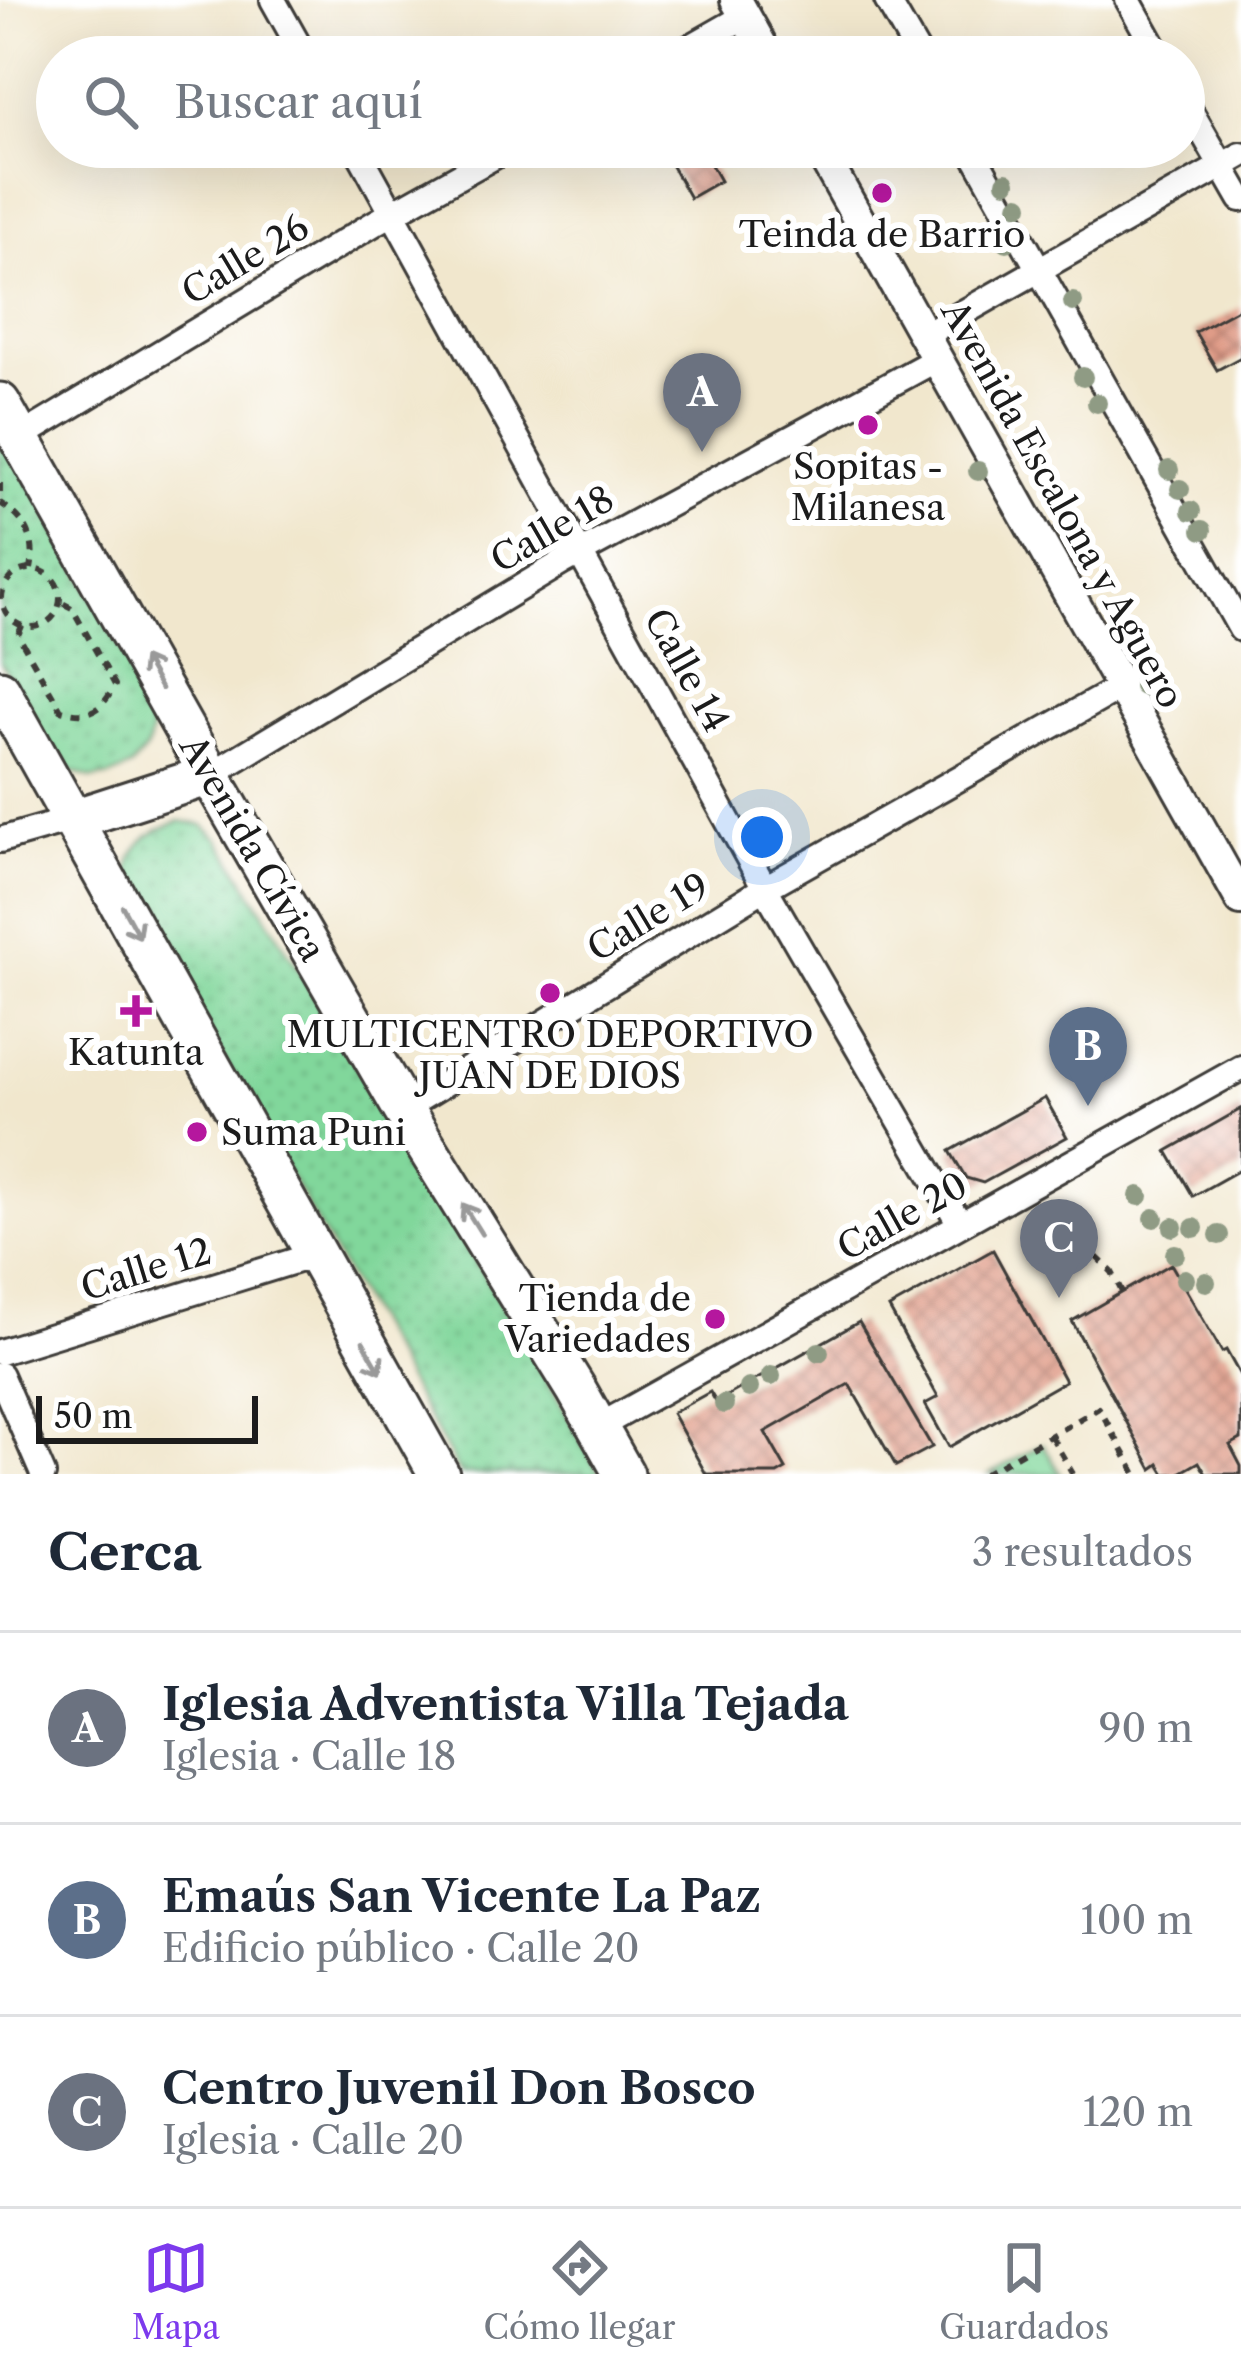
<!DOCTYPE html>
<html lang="es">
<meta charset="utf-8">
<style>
:root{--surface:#fff;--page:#f6f6f7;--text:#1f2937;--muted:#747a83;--line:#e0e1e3;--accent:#7c3aed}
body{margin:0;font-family:"Libre Caslon Text",serif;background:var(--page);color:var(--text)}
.scale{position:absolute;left:36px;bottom:30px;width:222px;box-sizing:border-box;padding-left:12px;border:6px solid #1c1c1c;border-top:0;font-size:33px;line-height:42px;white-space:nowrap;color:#1c1c1c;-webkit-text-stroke:9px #fff;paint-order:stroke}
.you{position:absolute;left:762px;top:837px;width:42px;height:42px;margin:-30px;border:9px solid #fff;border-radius:50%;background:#1a73e8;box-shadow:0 0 0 18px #1a73e833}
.badge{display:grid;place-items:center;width:78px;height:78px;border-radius:50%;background:var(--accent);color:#fff;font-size:39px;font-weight:700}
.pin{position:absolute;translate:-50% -99px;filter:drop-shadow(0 3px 6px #0008)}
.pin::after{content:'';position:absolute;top:63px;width:42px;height:36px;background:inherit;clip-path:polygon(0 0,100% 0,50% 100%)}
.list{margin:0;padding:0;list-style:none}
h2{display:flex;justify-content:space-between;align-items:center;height:156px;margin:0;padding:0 48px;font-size:51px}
h2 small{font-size:39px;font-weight:400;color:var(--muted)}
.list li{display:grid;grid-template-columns:78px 1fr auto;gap:36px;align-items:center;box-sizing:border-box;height:192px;padding:0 48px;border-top:3px solid var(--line)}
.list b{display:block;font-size:45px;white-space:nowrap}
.list p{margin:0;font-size:39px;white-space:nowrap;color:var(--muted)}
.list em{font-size:39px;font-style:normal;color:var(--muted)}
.icon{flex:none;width:66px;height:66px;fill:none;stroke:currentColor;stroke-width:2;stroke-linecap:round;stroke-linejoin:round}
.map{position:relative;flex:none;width:1241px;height:1474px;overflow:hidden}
.search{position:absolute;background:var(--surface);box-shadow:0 12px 48px #0002;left:36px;right:36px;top:36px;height:132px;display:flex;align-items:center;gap:30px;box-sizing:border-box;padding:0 42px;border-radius:66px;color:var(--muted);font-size:45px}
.sheet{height:732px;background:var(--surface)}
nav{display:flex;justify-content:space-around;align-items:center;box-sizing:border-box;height:168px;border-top:3px solid var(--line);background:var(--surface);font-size:33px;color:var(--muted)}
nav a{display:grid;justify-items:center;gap:6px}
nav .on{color:var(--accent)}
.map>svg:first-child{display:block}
.park{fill:url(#park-dots);stroke:#4e7a5c;stroke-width:3}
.pitch{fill:#81d79b;stroke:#4e7a5c;stroke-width:3}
.building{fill:url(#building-cross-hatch)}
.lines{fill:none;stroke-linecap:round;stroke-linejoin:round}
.minor-casing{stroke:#3c3a37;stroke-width:30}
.tertiary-casing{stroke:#3c3a37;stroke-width:36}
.primary-casing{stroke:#3c3a37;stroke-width:45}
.path{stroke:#3c3a37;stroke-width:6;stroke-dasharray:9 9;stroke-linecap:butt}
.minor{stroke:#fff;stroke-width:24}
.tertiary{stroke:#fff;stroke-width:30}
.primary{stroke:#fff;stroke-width:39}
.tree{fill:#8f9b84}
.oneway{stroke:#999}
.poi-dot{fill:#b5179e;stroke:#fff;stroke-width:4.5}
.labels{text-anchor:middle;stroke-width:12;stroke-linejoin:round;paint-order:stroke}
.poi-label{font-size:36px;fill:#1c1c1c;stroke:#fff}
.street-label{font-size:36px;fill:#1c1c1c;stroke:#fff}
</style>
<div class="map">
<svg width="1241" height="1474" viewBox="0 0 1241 1474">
<defs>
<pattern id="park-dots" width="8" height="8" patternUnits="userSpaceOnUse" patternTransform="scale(3)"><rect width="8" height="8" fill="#81d79b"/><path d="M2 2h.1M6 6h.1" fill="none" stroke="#6fb885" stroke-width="1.8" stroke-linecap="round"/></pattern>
<pattern id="building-cross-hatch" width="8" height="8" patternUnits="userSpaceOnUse" patternTransform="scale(3)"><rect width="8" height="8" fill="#e09c88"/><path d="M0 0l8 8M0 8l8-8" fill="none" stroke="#b57e6e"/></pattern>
</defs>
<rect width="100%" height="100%" fill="#fff"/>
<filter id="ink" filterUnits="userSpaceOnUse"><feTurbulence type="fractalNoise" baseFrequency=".00833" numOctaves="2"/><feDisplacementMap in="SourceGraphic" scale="24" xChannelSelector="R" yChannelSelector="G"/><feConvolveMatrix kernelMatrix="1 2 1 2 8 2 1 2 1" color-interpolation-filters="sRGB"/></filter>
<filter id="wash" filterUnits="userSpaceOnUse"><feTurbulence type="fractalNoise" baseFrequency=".004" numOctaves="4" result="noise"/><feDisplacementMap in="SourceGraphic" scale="48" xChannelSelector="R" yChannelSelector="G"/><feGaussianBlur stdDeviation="2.7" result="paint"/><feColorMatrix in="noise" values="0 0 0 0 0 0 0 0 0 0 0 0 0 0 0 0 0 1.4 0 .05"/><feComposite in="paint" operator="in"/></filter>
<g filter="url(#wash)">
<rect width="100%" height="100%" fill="#f1e7cd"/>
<!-- park -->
<g class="park">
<polygon points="0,425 152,706 152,727 147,748 131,767 109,777 91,778 73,772 52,757 0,661"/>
<path d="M 180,821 L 203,825 L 220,840 L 546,1378 L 600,1474 L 460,1474 L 130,894 C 123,852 142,834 180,821 Z"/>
</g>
<!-- pitch -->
<polygon class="pitch" points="1043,1444 1061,1474 990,1474"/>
<g id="blocks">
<!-- building -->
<g class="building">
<polygon points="661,147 701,147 720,181 690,198"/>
<polygon points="1241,307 1241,357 1217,370 1195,332"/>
<polygon points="1045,1098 1067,1137 983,1183 966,1178 950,1151"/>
<polygon points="1241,1109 1241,1169 1193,1196 1167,1151"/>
<polygon points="993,1250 1065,1381 949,1447 925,1404 938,1397 889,1308"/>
<polygon points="1171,1264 1222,1352 1226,1350 1241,1377 1241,1439 1230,1445 1241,1466 1241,1474 1206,1474 1199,1462 1178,1474 1165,1474 1159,1464 1152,1469 1072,1321"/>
<polygon points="859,1322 932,1447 896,1466 849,1384 765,1432 786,1469 777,1474 706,1474 672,1413 710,1392 716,1402"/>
</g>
</g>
</g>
<g filter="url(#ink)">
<use href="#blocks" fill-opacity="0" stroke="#3c3a37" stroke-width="3"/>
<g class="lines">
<!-- minor casing -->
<g class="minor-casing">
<g id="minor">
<polyline points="273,0 305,57"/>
<polyline points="887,0 920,57"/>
<polyline points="1128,0 1160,57"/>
<polyline points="673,57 745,16"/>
<polyline points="1184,100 1241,199"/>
<polyline points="356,147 765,888 960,1224"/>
<polyline points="970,147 1241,629"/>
<polyline points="924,335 1241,155"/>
<polyline points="19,438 375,223 511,147"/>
<polyline points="210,775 563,562 937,359"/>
<polyline points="0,840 74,819"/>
<polyline points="403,1109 765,888 1121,687"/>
<polyline points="0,1352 314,1255"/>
<polyline points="0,1375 43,1474"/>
<polyline points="598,1427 1241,1068"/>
</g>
</g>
<!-- tertiary casing -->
<g class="tertiary-casing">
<g id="tertiary">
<polyline points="736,0 768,57"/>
<polyline points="818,147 1241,900"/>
</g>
</g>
<!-- primary casing -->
<g class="primary-casing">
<g id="primary">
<polyline points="0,403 210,775 403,1109 576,1389 624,1474"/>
<polyline points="0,690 439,1474"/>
<polyline points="74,819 210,775"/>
</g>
</g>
<!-- path -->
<g class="path">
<polyline points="0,483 0,502"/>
<path d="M 0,503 C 26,519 37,539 31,569"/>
<circle cx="31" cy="598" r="29"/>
<path d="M 22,626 L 18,635 L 61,710 C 89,718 101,712 115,685 L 72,608 L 60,602"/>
<polyline points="1045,1206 1112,1272 1122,1292"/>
<polyline points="1051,1436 1073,1474"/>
<polyline points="984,1474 1099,1408 1136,1474"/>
</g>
<!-- minor -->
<use href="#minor" class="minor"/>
<!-- tertiary -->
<use href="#tertiary" class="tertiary"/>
<!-- primary -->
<use href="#primary" class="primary"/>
</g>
<!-- trees -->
<g class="tree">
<circle cx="1006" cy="182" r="10"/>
<circle cx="1019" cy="205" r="10"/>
<circle cx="892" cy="238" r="10"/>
<circle cx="1007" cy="242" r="10"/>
<circle cx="1073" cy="302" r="10"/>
<circle cx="1083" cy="377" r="10"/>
<circle cx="1097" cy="403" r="10"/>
<circle cx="1169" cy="470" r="10"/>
<circle cx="978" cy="471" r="10"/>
<circle cx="1180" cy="489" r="10"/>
<circle cx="1191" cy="511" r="10"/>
<circle cx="1202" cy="530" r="10"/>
<circle cx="1143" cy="686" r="10"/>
<circle cx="1139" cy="1196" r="10"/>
<circle cx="1154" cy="1218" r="10"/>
<circle cx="1173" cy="1227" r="10"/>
<circle cx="1194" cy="1228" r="10"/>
<circle cx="1219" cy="1235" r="10"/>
<circle cx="1175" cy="1254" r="10"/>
<circle cx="1185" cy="1279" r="10"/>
<circle cx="1206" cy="1282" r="10"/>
<circle cx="819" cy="1352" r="10"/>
<circle cx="771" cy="1376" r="10"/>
<circle cx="749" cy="1388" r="10"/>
<circle cx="724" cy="1404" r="10"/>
</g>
<!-- one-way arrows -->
<defs><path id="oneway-shaft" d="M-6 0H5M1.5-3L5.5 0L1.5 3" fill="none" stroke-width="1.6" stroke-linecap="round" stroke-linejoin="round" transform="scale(3)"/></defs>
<g class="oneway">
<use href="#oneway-shaft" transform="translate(152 673) rotate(-120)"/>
<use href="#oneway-shaft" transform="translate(131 922) rotate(61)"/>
<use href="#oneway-shaft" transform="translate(472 1219) rotate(-122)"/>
<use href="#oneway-shaft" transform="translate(372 1357) rotate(60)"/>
</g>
</g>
<!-- markers -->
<g class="poi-dot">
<circle cx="882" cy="193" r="12"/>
<circle cx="868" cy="425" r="12"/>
<circle cx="550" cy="993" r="12"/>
<path d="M130 993h12v12h12v12h-12v12h-12v-12h-12v-12h12z"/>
<circle cx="197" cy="1132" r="12"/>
<circle cx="715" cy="1319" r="12"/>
</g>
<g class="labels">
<!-- poi labels -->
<g class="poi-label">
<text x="882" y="247">Teinda de Barrio</text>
<text x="868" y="479">Sopitas -<tspan x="868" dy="41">Milanesa</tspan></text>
<text x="550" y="1047">MULTICENTRO DEPORTIVO<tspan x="550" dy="41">JUAN DE DIOS</tspan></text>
<text x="136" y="1065">Katunta</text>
<text x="221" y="1145" text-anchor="start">Suma Puni</text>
<text x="691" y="1311" text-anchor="end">Tienda de<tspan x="691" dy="41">Variedades</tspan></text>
</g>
<!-- street labels -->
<g class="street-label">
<text transform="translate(245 259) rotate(-31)" y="13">Calle 26</text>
<text transform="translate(1063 504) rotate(61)" y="13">Avenida Escalona y Aguero</text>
<text transform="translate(552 529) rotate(-30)" y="13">Calle 18</text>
<text transform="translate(687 670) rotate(61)" y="13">Calle 14</text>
<text transform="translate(253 848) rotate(60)" y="13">Avenida Cívica</text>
<text transform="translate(648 917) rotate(-31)" y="13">Calle 19</text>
<text transform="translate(902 1216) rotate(-29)" y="13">Calle 20</text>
<text transform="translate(146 1269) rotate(-17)" y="13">Calle 12</text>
</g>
</g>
</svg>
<div class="scale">50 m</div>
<div class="you"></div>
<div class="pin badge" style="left:702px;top:452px;background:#6b7280">A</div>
<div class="pin badge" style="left:1088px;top:1106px;background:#5c6f8a">B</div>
<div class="pin badge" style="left:1059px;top:1298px;background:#6b7280">C</div>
<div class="search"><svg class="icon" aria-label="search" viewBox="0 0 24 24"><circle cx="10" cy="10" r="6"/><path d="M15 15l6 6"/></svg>Buscar aquí</div>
</div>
<section class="sheet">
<h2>Cerca<small>3 resultados</small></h2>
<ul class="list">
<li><span class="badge" style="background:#6b7280">A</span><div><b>Iglesia Adventista Villa Tejada</b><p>Iglesia · Calle 18</p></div><em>90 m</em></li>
<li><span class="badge" style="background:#5c6f8a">B</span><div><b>Emaús San Vicente La Paz</b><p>Edificio público · Calle 20</p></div><em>100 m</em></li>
<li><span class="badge" style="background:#6b7280">C</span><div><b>Centro Juvenil Don Bosco</b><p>Iglesia · Calle 20</p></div><em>120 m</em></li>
</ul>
</section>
<nav>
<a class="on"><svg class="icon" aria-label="map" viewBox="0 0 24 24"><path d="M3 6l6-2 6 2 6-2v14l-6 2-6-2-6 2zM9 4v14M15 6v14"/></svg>Mapa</a>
<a><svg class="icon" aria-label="directions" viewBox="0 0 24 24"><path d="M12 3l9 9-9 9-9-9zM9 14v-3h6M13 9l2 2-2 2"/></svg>Cómo llegar</a>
<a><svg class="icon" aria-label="saved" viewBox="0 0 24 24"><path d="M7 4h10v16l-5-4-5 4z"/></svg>Guardados</a>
</nav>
